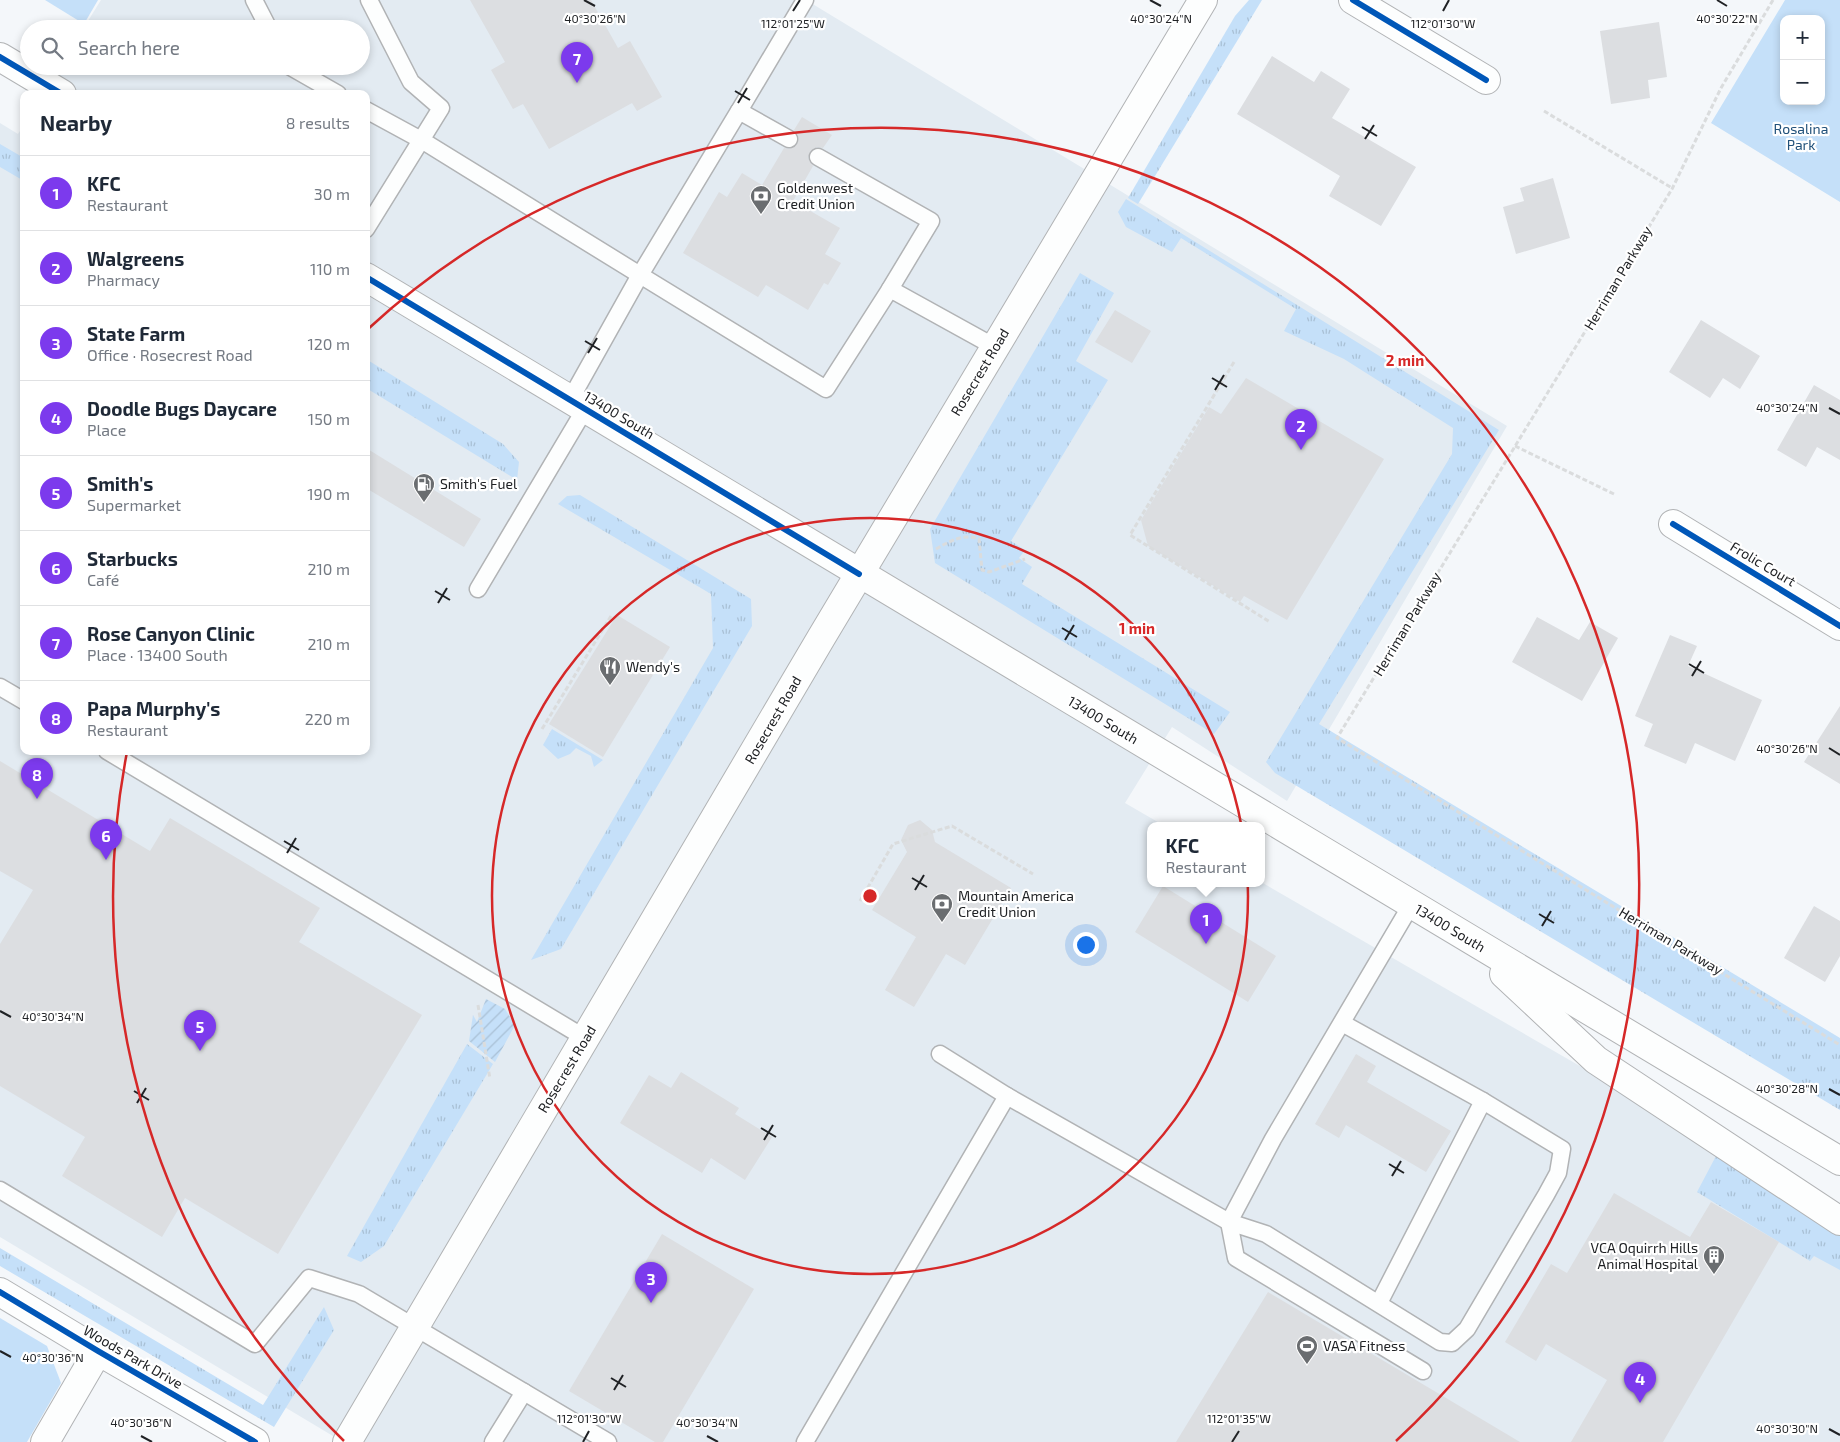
<!DOCTYPE html>
<meta charset="utf-8">
<style>
:root{--surface:#fff;--page:#f6f6f7;--text:#1f2937;--muted:#747a83;--line:#e0e1e3;--accent:#7c3aed}
body{margin:0;font-family:"Exo 2",sans-serif;background:var(--page);color:var(--text)}
.controls{position:absolute;right:15px;top:15px;display:grid;overflow:hidden;border-radius:10px;box-shadow:0 2px 8px #0003}
.controls button{width:45px;height:45px;display:grid;place-items:center;padding:0;border:0;border-bottom:1px solid var(--line);background:var(--surface);color:var(--text);font:25px sans-serif}
.you{position:absolute;left:1085px;top:944px;width:18px;height:18px;margin:-12px;border:4px solid #fff;border-radius:50%;background:#1a73e8;box-shadow:0 0 0 8px #1a73e833}
.badge{display:grid;place-items:center;width:32px;height:32px;border-radius:50%;background:var(--accent);color:#fff;font-size:16px;font-weight:700}
.pin{position:absolute;translate:-50% -41px;filter:drop-shadow(0 1px 2px #0008)}
.pin::after{content:'';position:absolute;top:26px;width:18px;height:15px;background:inherit;clip-path:polygon(0 0,100% 0,50% 100%)}
.popup{position:absolute;left:1147px;top:822px;width:118px;height:65px;box-sizing:border-box;display:grid;place-content:center;border-radius:10px;background:var(--surface);filter:drop-shadow(0 1px 4px #0005);font-size:16px;white-space:nowrap;color:var(--muted)}
.popup b{font-size:19px;color:var(--text)}
.popup::after{content:'';position:absolute;left:50%;top:100%;margin-left:-10px;border:10px solid transparent;border-top-color:var(--surface)}
.list{margin:0;padding:0;list-style:none}
h2{display:flex;justify-content:space-between;align-items:center;height:65px;margin:0;padding:0 20px;font-size:21px}
h2 small{font-size:16px;font-weight:400;color:var(--muted)}
.list li{display:grid;grid-template-columns:32px 1fr auto;gap:15px;align-items:center;box-sizing:border-box;height:75px;padding:0 20px;border-top:1px solid var(--line)}
.list b{display:block;font-size:19px;white-space:nowrap}
.list p{margin:0;font-size:16px;white-space:nowrap;color:var(--muted)}
.list em{font-size:16px;font-style:normal;color:var(--muted)}
.icon{flex:none;width:28px;height:28px;fill:none;stroke:currentColor;stroke-width:2;stroke-linecap:round;stroke-linejoin:round}
.map{position:relative;flex:none;width:1840px;height:1442px;overflow:hidden}
.search{position:absolute;background:var(--surface);box-shadow:0 2px 8px #0003;left:20px;top:20px;width:350px;height:55px;display:flex;align-items:center;gap:12px;box-sizing:border-box;padding:0 18px;border-radius:28px;color:var(--muted);font-size:19px}
.panel{position:absolute;background:var(--surface);box-shadow:0 2px 8px #0003;left:20px;top:90px;width:350px;height:665px;border-radius:10px}
.map>svg:first-child{display:block}
.built{fill:#e3ebf2}
.grass{fill:url(#grass-tufts)}
.park{fill:#c5e0f9;fill-rule:evenodd}
.garden{fill:url(#garden-furrows)}
.building{fill:#dcdee1}
.lines{fill:none;stroke-linecap:round;stroke-linejoin:round}
.service-casing{stroke:#b1b3b5;stroke-width:19}
.minor-casing{stroke:#b1b3b5;stroke-width:30}
.secondary-casing{stroke:#b1b3b5;stroke-width:30}
.path{stroke:#dadcdd;stroke-width:3;stroke-dasharray:5 2.5;stroke-linecap:butt}
.service{stroke:#fdfefe;stroke-width:16}
.minor{stroke:#fdfefe;stroke-width:28}
.secondary{stroke:#fdfefe;stroke-width:28}
.cycleway-casing{stroke:#fff;stroke-width:9}
.cycleway{stroke:#0057b8;stroke-width:6}
.ticks{fill:none;stroke:#202225;stroke-width:2}
.ring{fill:none;stroke:#d62828;stroke-width:2.5}
.labels{text-anchor:middle;stroke-width:4.5;stroke-linejoin:round;paint-order:stroke}
.park-label{font-size:14px;fill:#21517a;stroke:#fff}
.poi-label{font-size:14px;fill:#202225;stroke:#fff;text-anchor:start}
.street-label{font-size:14px;fill:#202225;stroke:#fff}
.ticks-label{font-size:12px;text-anchor:middle;fill:#202225;stroke:#fff;stroke-width:4.5;stroke-linejoin:round;paint-order:stroke}
.centre{fill:#d62828;stroke:#fff;stroke-width:2.5}
.ring-label{font-size:15px;text-anchor:middle;font-weight:bold;fill:#d62828;stroke:#fff;stroke-width:4.5;stroke-linejoin:round;paint-order:stroke}
</style>
<div class="map">
<svg width="1840" height="1442" viewBox="0 0 1840 1442">
<defs>
<pattern id="grass-tufts" width="24" height="20" patternUnits="userSpaceOnUse" patternTransform="scale(1.25)"><rect width="24" height="20" fill="#c5e0f9"/><path d="M3 7l-1-3M5 7V3M7 7l1-3M15 17l-1-3M17 17v-4M19 17l1-3" fill="none" stroke="#a9c0d5"/></pattern>
<pattern id="garden-furrows" width="10" height="10" patternUnits="userSpaceOnUse" patternTransform="scale(1.25)"><rect width="10" height="10" fill="#c5e0f9"/><path d="M-1 1l2-2M0 10L10 0M9 11l2-2" fill="none" stroke="#a9c0d5"/></pattern>
</defs>
<rect width="100%" height="100%" fill="#f4f7fa"/>
<!-- built -->
<polygon class="built" points="101,0 806,0 1507,426 1287,801 1172,727 1125,803 1163,825 1151,825 1151,883 1261,882 1840,1216 1840,1442 343,1442 0,1237 0,123 18,134 24,125 24,751 366,751 366,94 43,94 60,66 361,66 361,29 83,29"/>
<!-- grass -->
<g class="grass">
<polygon points="1249,0 1262,0 1138,204 1128,198 1235,16"/>
<polygon points="0,144 24,158 24,181 0,167"/>
<polygon points="1126,199 1499,430 1319,724 1840,1038 1840,1110 1275,773 1266,762 1452,454 1453,428 1344,359 1284,331 1296,309 1181,238 1172,252 1126,227 1118,212"/>
<polygon points="1080,273 1114,293 1076,361 1108,380 1011,541 1025,550 1019,558 1032,567 1022,584 1230,712 1214,734 935,563 930,529"/>
<polygon points="366,359 503,444 519,462 517,480 366,388"/>
<polygon points="580,495 751,599 752,626 561,949 531,960 713,648 711,594 558,504 567,496"/>
<polygon points="552,729 603,760 594,767 591,756 576,748 570,754 558,759 543,745"/>
<polygon points="467,1044 493,1064 384,1246 361,1262 347,1256"/>
<polygon points="1716,1156 1840,1229 1840,1270 1814,1256 1810,1261 1697,1192"/>
<polygon points="0,1248 263,1405 324,1307 334,1330 274,1427 0,1266"/>
</g>
<!-- park -->
<g class="park">
<polygon points="45,0 98,0 84,24"/>
<path d="M 1785,0 L 1840,0 L 1840,202 L 1711,123 ZM 1784,19 L 1821,19 L 1821,101 L 1784,101 Z"/>
<polygon points="0,1318 47,1346 61,1383 27,1442 0,1442"/>
</g>
<!-- garden -->
<polygon class="garden" points="486,999 505,1009 515,1025 495,1062 469,1041 473,1015 477,1022"/>
<!-- building -->
<g class="building">
<polygon points="470,0 591,0 618,48 630,41 662,97 637,111 632,103 549,149 523,104 513,109 491,70 505,62"/>
<polygon points="1659,22 1667,77 1648,80 1650,98 1611,104 1600,31"/>
<polygon points="1272,56 1314,82 1321,71 1350,89 1332,118 1416,167 1381,226 1329,196 1340,176 1237,114"/>
<polygon points="802,117 832,135 823,148 817,147 810,152 808,158 813,166 793,201 840,228 825,254 841,263 828,285 824,283 808,310 766,285 758,297 683,253 719,192 727,197 742,173 762,185 784,148 790,149 797,144 799,138 794,130"/>
<polygon points="1553,178 1570,238 1516,254 1503,207 1524,201 1520,188"/>
<polygon points="1115,310 1151,331 1132,363 1095,342"/>
<polygon points="1701,320 1760,356 1740,389 1723,378 1710,398 1669,372"/>
<polygon points="1246,378 1384,459 1287,620 1244,596 1240,602 1148,546 1141,520 1209,407 1221,414"/>
<polygon points="1814,385 1840,400 1840,460 1817,447 1806,467 1777,450"/>
<polygon points="366,448 481,519 464,547 366,488"/>
<polygon points="617,615 670,647 603,757 549,724"/>
<polygon points="1537,617 1579,640 1590,622 1618,638 1582,701 1512,662"/>
<polygon points="1670,635 1697,646 1688,666 1762,700 1735,761 1695,743 1686,764 1644,746 1653,724 1635,716"/>
<polygon points="1840,706 1840,784 1804,762"/>
<polygon points="0,761 150,851 170,818 320,908 299,942 422,1015 278,1254 185,1198 162,1237 62,1176 85,1137 0,1086 0,944 33,890 0,871"/>
<polygon points="920,820 932,830 935,842 1011,888 965,965 946,954 914,1007 885,990 916,937 872,910 907,852 901,840 908,825"/>
<polygon points="1163,886 1276,956 1248,1002 1135,932"/>
<polygon points="1814,906 1840,921 1840,956 1825,982 1784,958"/>
<polygon points="1356,1054 1376,1066 1367,1082 1451,1131 1426,1172 1346,1125 1339,1138 1315,1124"/>
<polygon points="681,1072 739,1108 735,1114 772,1137 745,1180 711,1158 702,1173 620,1123 649,1075 671,1088"/>
<polygon points="1614,1193 1690,1237 1711,1202 1779,1242 1663,1442 1571,1442 1607,1380 1546,1344 1536,1361 1505,1342 1551,1264 1567,1273"/>
<polygon points="662,1234 754,1289 663,1442 655,1442 569,1391"/>
<polygon points="1268,1292 1520,1442 1176,1442"/>
</g>
<g class="lines">
<!-- service casing -->
<g class="service-casing">
<g id="service">
<polyline points="254,0 269,29"/>
<polyline points="289,66 338,94"/>
<polyline points="366,110 423,141 640,275 739,111 789,139"/>
<polyline points="739,111 805,0"/>
<polyline points="818,157 931,221 890,289"/>
<polyline points="366,229 441,108 411,82 369,0"/>
<polyline points="570,400 640,275 826,389 890,289 995,347"/>
<polyline points="478,589 585,409"/>
<polyline points="0,687 24,701"/>
<polyline points="107,751 585,1038"/>
<polyline points="1342,1023 1483,1101 1562,1149 1558,1173 1546,1195 1467,1329 1452,1343 1440,1342 1266,1234 1229,1222 1236,1258 1423,1371"/>
<polyline points="940,1054 1007,1096"/>
<polyline points="0,1190 255,1344 309,1278 359,1294 608,1442"/>
<polyline points="1379,1303 1483,1101"/>
<polyline points="493,1442 524,1392"/>
<polyline points="805,1442 1007,1096 1229,1222 1273,1139 1411,905"/>
</g>
</g>
<!-- minor casing -->
<g class="minor-casing">
<g id="minor">
<polyline points="1353,0 1486,80"/>
<polyline points="1673,524 1840,626"/>
<polyline points="0,1292 98,1351 255,1442"/>
<polyline points="45,1442 98,1351"/>
</g>
</g>
<!-- secondary casing -->
<g class="secondary-casing">
<g id="secondary">
<polyline points="0,57 62,94"/>
<polyline points="366,277 1840,1161"/>
<polyline points="1504,974 1596,1060 1840,1221"/>
<polyline points="347,1442 821,638 1203,0"/>
</g>
</g>
<!-- path -->
<g class="path">
<polyline points="1773,0 1721,88 1672,189 1337,738 1840,1045"/>
<polyline points="1544,111 1672,188"/>
<polyline points="1234,362 1130,535 1270,622"/>
<polyline points="1515,446 1616,495"/>
<path d="M 936,549 C 950,541 964,533 979,539 L 982,570 L 989,572 L 1025,559"/>
<polyline points="542,729 611,616"/>
<polyline points="860,901 893,844 952,826 1033,874"/>
<polyline points="478,1005 490,1079"/>
</g>
<!-- service -->
<use href="#service" class="service"/>
<!-- minor -->
<use href="#minor" class="minor"/>
<!-- secondary -->
<use href="#secondary" class="secondary"/>
<!-- cycleway casing -->
<g class="cycleway-casing">
<g id="cycleway">
<polyline points="1353,0 1486,80"/>
<polyline points="0,57 62,94"/>
<polyline points="366,277 859,574"/>
<polyline points="1673,524 1840,626"/>
<polyline points="0,1292 98,1351 255,1442"/>
</g>
</g>
<!-- cycleway -->
<use href="#cycleway" class="cycleway"/>
</g>
<!-- ticks -->
<path class="ticks" d="M 584,0 L 595,6M 1150,0 L 1161,6M 1717,0 L 1727,6M 793,11 L 800,0M 1443,11 L 1449,0M 735,91 L 750,100M 738,103 L 747,88M 1362,127 L 1377,136M 1365,139 L 1374,125M 585,341 L 600,350M 588,353 L 597,338M 1212,378 L 1227,387M 1215,390 L 1224,375M 1829,408 L 1840,414M 435,591 L 450,600M 438,603 L 447,588M 1062,628 L 1077,637M 1065,640 L 1074,625M 1689,664 L 1704,673M 1692,676 L 1701,661M 1829,748 L 1840,755M 284,841 L 299,850M 287,853 L 296,838M 912,878 L 927,887M 915,890 L 924,875M 1539,914 L 1554,923M 1542,926 L 1551,911M 0,1011 L 11,1017M 1829,1089 L 1840,1095M 134,1091 L 149,1100M 137,1103 L 146,1088M 761,1128 L 776,1137M 764,1140 L 773,1125M 1389,1164 L 1404,1173M 1392,1176 L 1401,1161M 0,1351 L 11,1357M 611,1378 L 626,1387M 614,1390 L 623,1375M 1829,1429 L 1840,1435M 141,1436 L 152,1442M 707,1436 L 718,1442M 583,1442 L 589,1431M 1232,1442 L 1239,1431"/>
<!-- distance rings -->
<g class="ring">
<circle cx="870" cy="896" r="378"/>
<path d="M344 1441A757 757 0 0 1 127 752M368 329A757 757 0 0 1 1396 1441"/>
</g>
<!-- icons -->
<defs>
<g id="bank-pin" transform="scale(1.125)"><path d="M0 17L-7.5 6A9.5 9.5 0 1 1 7.5 6Z" fill="#6a6d70" stroke="#fff"/><path d="M-6-4H6V4H-6ZM0-2.3a2.3 2.3 0 1 0 0 4.6a2.3 2.3 0 1 0 0-4.6Z" fill="#fff"/></g>
<g id="fuel-pin" transform="scale(1.125)"><path d="M0 17L-7.5 6A9.5 9.5 0 1 1 7.5 6Z" fill="#6a6d70" stroke="#fff"/><path d="M-5.5-6h7V0h2V4h1.3V-2.5L3-4.5l.8-.8L6-3V5H2.5V1h-1V6h-7ZM-4.2-4.7v3.2H.2V-4.7Z" fill="#fff"/></g>
<g id="restaurant-pin" transform="scale(1.125)"><path d="M0 17L-7.5 6A9.5 9.5 0 1 1 7.5 6Z" fill="#6a6d70" stroke="#fff"/><path d="M-5-6h1v4h1v-4h1v4h1v-4h1v5L-1.5 .5V6h-2V.5L-5-1ZM5-6V6H3V1.5H1.5Q1.5-4 5-6Z" fill="#fff"/></g>
<g id="building-pin" transform="scale(1.125)"><path d="M0 17L-7.5 6A9.5 9.5 0 1 1 7.5 6Z" fill="#6a6d70" stroke="#fff"/><path d="M-4-6H4V6H1V3H-1V6H-4ZM-2.5-4.3h1.7v1.8h-1.7ZM.8-4.3h1.7v1.8H.8ZM-2.5-1h1.7V.8h-1.7ZM.8-1h1.7V.8H.8Z" fill="#fff"/></g>
<g id="stadium-pin" transform="scale(1.125)"><path d="M0 17L-7.5 6A9.5 9.5 0 1 1 7.5 6Z" fill="#6a6d70" stroke="#fff"/><path d="M0-5a6.5 5 0 1 0 0 10a6.5 5 0 1 0 0-10ZM-3.5-1.8h7v3.6h-7Z" fill="#fff"/></g>
</defs>
<g fill-rule="evenodd">
<use href="#bank-pin" x="761" y="196"/>
<use href="#fuel-pin" x="424" y="484"/>
<use href="#restaurant-pin" x="610" y="667"/>
<use href="#bank-pin" x="942" y="904"/>
<use href="#building-pin" x="1714" y="1256"/>
<use href="#stadium-pin" x="1307" y="1346"/>
</g>
<g class="labels">
<!-- park labels -->
<g class="park-label">
<text x="1801" y="134">Rosalina<tspan x="1801" dy="16">Park</tspan></text>
</g>
<!-- poi labels -->
<g class="poi-label">
<text x="777" y="193">Goldenwest<tspan x="777" dy="16">Credit Union</tspan></text>
<text x="440" y="489">Smith's Fuel</text>
<text x="626" y="672">Wendy's</text>
<text x="958" y="901">Mountain America<tspan x="958" dy="16">Credit Union</tspan></text>
<text x="1698" y="1253" text-anchor="end">VCA Oquirrh Hills<tspan x="1698" dy="16">Animal Hospital</tspan></text>
<text x="1323" y="1351">VASA Fitness</text>
</g>
<!-- street labels -->
<g class="street-label">
<text transform="translate(1618 278) rotate(-59)" y="5">Herriman Parkway</text>
<text transform="translate(980 372) rotate(-59)" y="5">Rosecrest Road</text>
<text transform="translate(619 415) rotate(31)" y="5">13400 South</text>
<text transform="translate(1763 564) rotate(31)" y="5">Frolic Court</text>
<text transform="translate(1407 624) rotate(-59)" y="5">Herriman Parkway</text>
<text transform="translate(773 720) rotate(-60)" y="5">Rosecrest Road</text>
<text transform="translate(1103 720) rotate(31)" y="5">13400 South</text>
<text transform="translate(1450 928) rotate(31)" y="5">13400 South</text>
<text transform="translate(1671 941) rotate(31)" y="5">Herriman Parkway</text>
<text transform="translate(567 1069) rotate(-59)" y="5">Rosecrest Road</text>
<text transform="translate(133 1357) rotate(30)" y="5">Woods Park Drive</text>
</g>
</g>
<g class="ticks-label">
<text x="595" y="23">40°30'26"N</text>
<text x="1161" y="23">40°30'24"N</text>
<text x="1727" y="23">40°30'22"N</text>
<text x="793" y="28">112°01'25"W</text>
<text x="1443" y="28">112°01'30"W</text>
<text x="1787" y="412">40°30'24"N</text>
<text x="1787" y="753">40°30'26"N</text>
<text x="53" y="1021">40°30'34"N</text>
<text x="1787" y="1093">40°30'28"N</text>
<text x="53" y="1362">40°30'36"N</text>
<text x="589" y="1423">112°01'30"W</text>
<text x="1239" y="1423">112°01'35"W</text>
<text x="141" y="1427">40°30'36"N</text>
<text x="707" y="1427">40°30'34"N</text>
<text x="1787" y="1433">40°30'30"N</text>
</g>
<circle cx="870" cy="896" r="8" class="centre"/>
<g class="ring-label">
<text x="1405" y="366">2 min</text>
<text x="1137" y="634">1 min</text>
</g>
</svg>
<div class="controls">
<button>+</button>
<button>−</button>
</div>
<div class="you"></div>
<div class="pin badge" style="left:1206px;top:944px">1</div>
<div class="popup"><b>KFC</b>Restaurant</div>
<div class="pin badge" style="left:1301px;top:450px">2</div>
<div class="pin badge" style="left:651px;top:1303px">3</div>
<div class="pin badge" style="left:1640px;top:1403px">4</div>
<div class="pin badge" style="left:200px;top:1051px">5</div>
<div class="pin badge" style="left:106px;top:860px">6</div>
<div class="pin badge" style="left:577px;top:83px">7</div>
<div class="pin badge" style="left:37px;top:799px">8</div>
<div class="search"><svg class="icon" aria-label="search" viewBox="0 0 24 24"><circle cx="10" cy="10" r="6"/><path d="M15 15l6 6"/></svg>Search here</div>
<section class="panel">
<h2>Nearby<small>8 results</small></h2>
<ul class="list">
<li><span class="badge">1</span><div><b>KFC</b><p>Restaurant</p></div><em>30 m</em></li>
<li><span class="badge">2</span><div><b>Walgreens</b><p>Pharmacy</p></div><em>110 m</em></li>
<li><span class="badge">3</span><div><b>State Farm</b><p>Office · Rosecrest Road</p></div><em>120 m</em></li>
<li><span class="badge">4</span><div><b>Doodle Bugs Daycare</b><p>Place</p></div><em>150 m</em></li>
<li><span class="badge">5</span><div><b>Smith's</b><p>Supermarket</p></div><em>190 m</em></li>
<li><span class="badge">6</span><div><b>Starbucks</b><p>Café</p></div><em>210 m</em></li>
<li><span class="badge">7</span><div><b>Rose Canyon Clinic</b><p>Place · 13400 South</p></div><em>210 m</em></li>
<li><span class="badge">8</span><div><b>Papa Murphy's</b><p>Restaurant</p></div><em>220 m</em></li>
</ul>
</section>
</div>
